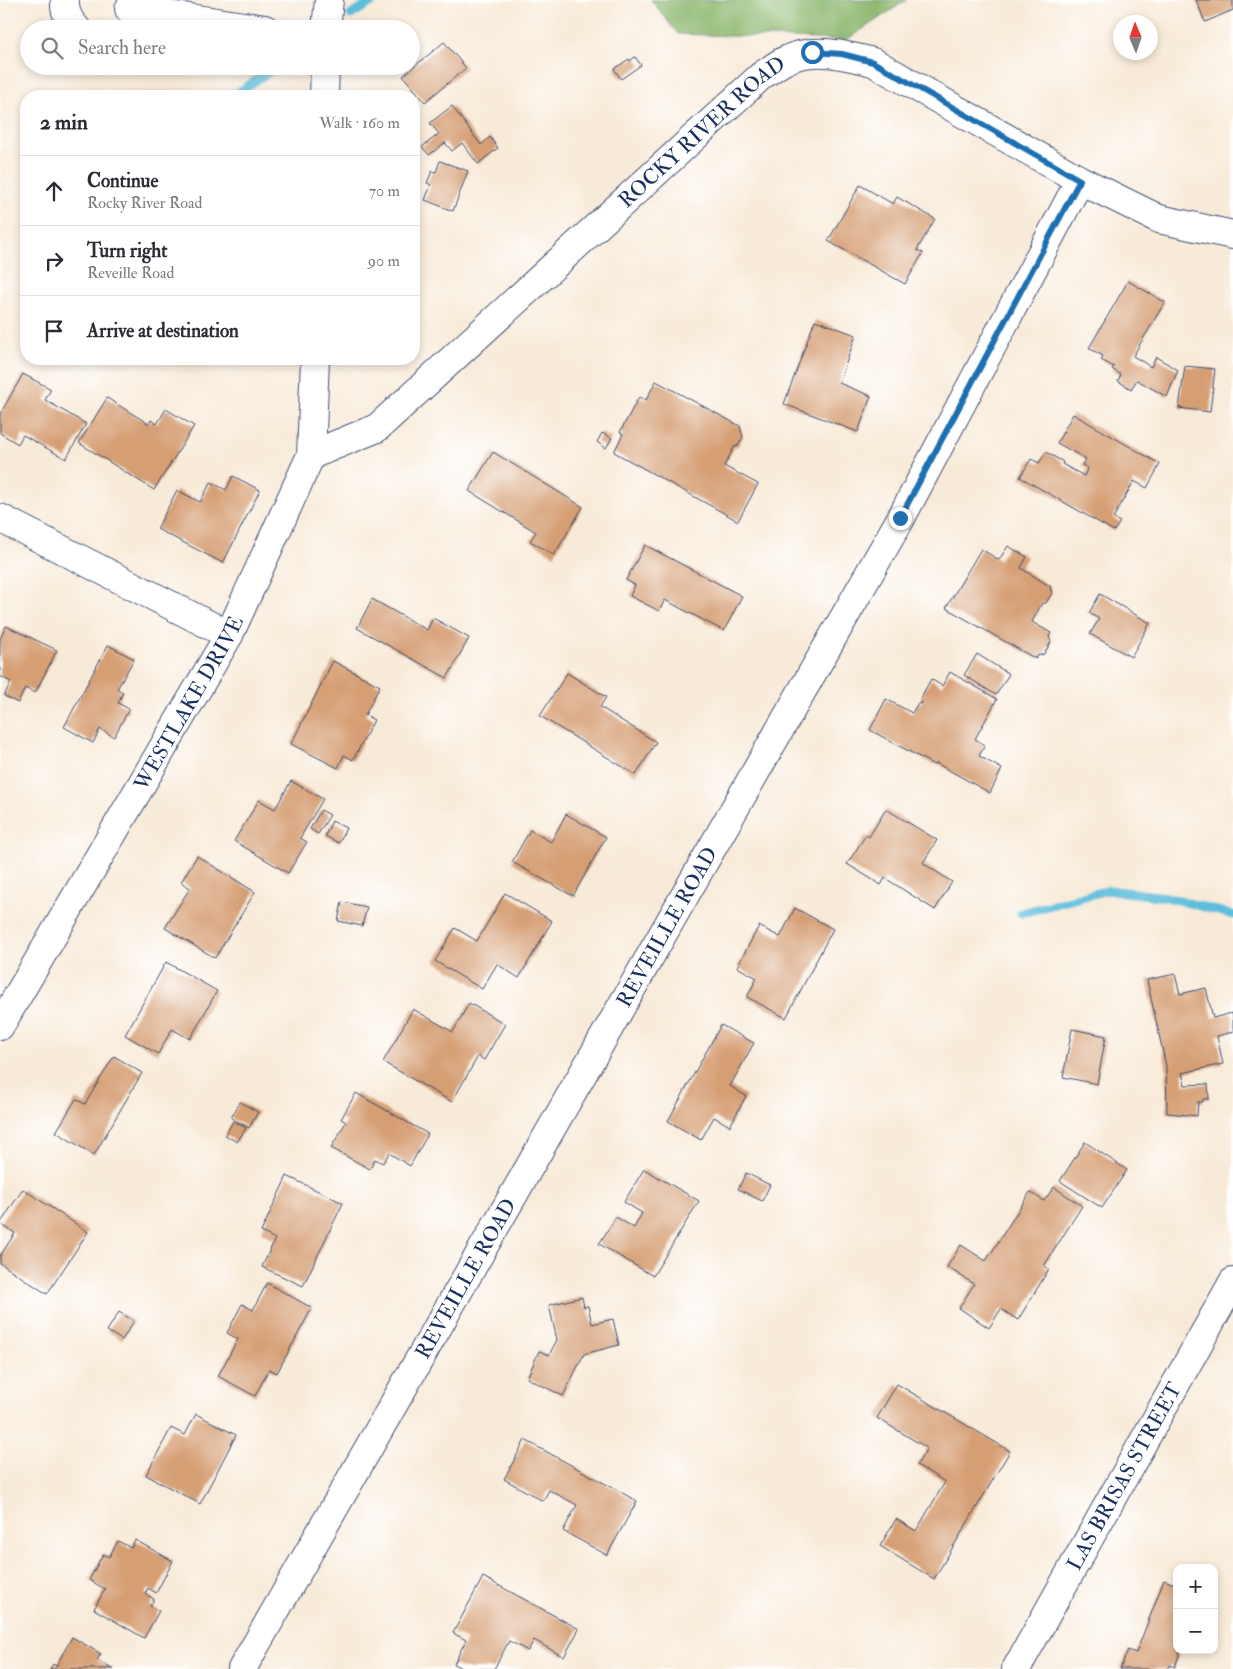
<!DOCTYPE html>
<meta charset="utf-8">
<style>
:root{--surface:#fff;--page:#f7f7f7;--text:#2b2b33;--muted:#7c7c81;--line:#e1e1e2}
body{margin:0;font-family:"IM FELL Double Pica",serif;background:var(--page);color:var(--text)}
.controls{position:absolute;right:15px;bottom:15px;display:grid;overflow:hidden;border-radius:10px;box-shadow:0 2px 8px #0003}
.controls button{width:45px;height:45px;display:grid;place-items:center;padding:0;border:0;border-bottom:1px solid var(--line);background:var(--surface);color:var(--text);font:25px sans-serif}
.compass{position:absolute;left:1113px;top:15px;width:45px;height:45px;border-radius:50%;background:var(--surface);box-shadow:0 2px 8px #0003;rotate:358deg}
.stop{position:absolute;width:15px;height:15px;margin:-11px;border:4px solid #1f6fb2;border-radius:50%;background:#fff}
.stop.end{background:#1f6fb2;border-color:#fff;box-shadow:0 1px 5px #0008}
.list{margin:0;padding:0;list-style:none}
h2{display:flex;justify-content:space-between;align-items:center;height:65px;margin:0;padding:0 20px;font-size:21px}
h2 small{font-size:16px;font-weight:400;color:var(--muted)}
.list li{display:grid;grid-template-columns:32px 1fr auto;gap:15px;align-items:center;box-sizing:border-box;height:70px;padding:0 20px;border-top:1px solid var(--line)}
.list b{display:block;font-size:19px;white-space:nowrap}
.list p{margin:0;font-size:16px;white-space:nowrap;color:var(--muted)}
.list em{font-size:16px;font-style:normal;color:var(--muted)}
.icon{flex:none;width:28px;height:28px;fill:none;stroke:currentColor;stroke-width:2;stroke-linecap:round;stroke-linejoin:round}
.map{position:relative;flex:none;width:1233px;height:1669px;overflow:hidden}
.search{position:absolute;background:var(--surface);box-shadow:0 2px 8px #0003;left:20px;top:20px;width:400px;height:55px;display:flex;align-items:center;gap:12px;box-sizing:border-box;padding:0 18px;border-radius:28px;color:var(--muted);font-size:19px}
.panel{position:absolute;background:var(--surface);box-shadow:0 2px 8px #0003;left:20px;top:90px;width:400px;height:275px;border-radius:20px}
.map>svg:first-child{display:block}
.forest{fill:#8db86f;stroke:#547466}
.lines{fill:none;stroke-linecap:round;stroke-linejoin:round}
.stream{stroke:#5dbedb;stroke-width:9}
.building{fill:#d59e73}
.minor-casing{stroke:#3c4b70;stroke-width:30}
.minor{stroke:#fff;stroke-width:28}
.route{stroke:#1f6fb2;stroke-width:6}
.labels{text-anchor:middle;stroke-width:4;stroke-linejoin:round;paint-order:stroke}
.street-label{font-size:21px;fill:#1b2f5e;stroke:#fff}
</style>
<div class="map">
<svg width="1233" height="1669" viewBox="0 0 1233 1669">
<rect width="100%" height="100%" fill="#fff"/>
<filter id="ink" filterUnits="userSpaceOnUse"><feTurbulence type="fractalNoise" baseFrequency=".02" numOctaves="2"/><feDisplacementMap in="SourceGraphic" scale="10" xChannelSelector="R" yChannelSelector="G"/><feConvolveMatrix kernelMatrix="1 2 1 2 8 2 1 2 1" color-interpolation-filters="sRGB"/></filter>
<filter id="wash" filterUnits="userSpaceOnUse"><feTurbulence type="fractalNoise" baseFrequency=".0096" numOctaves="4" result="noise"/><feDisplacementMap in="SourceGraphic" scale="20" xChannelSelector="R" yChannelSelector="G"/><feGaussianBlur stdDeviation="1.12" result="paint"/><feColorMatrix in="noise" values="0 0 0 0 0 0 0 0 0 0 0 0 0 0 0 0 0 1.4 0 .05"/><feComposite in="paint" operator="in"/></filter>
<g filter="url(#wash)">
<rect width="100%" height="100%" fill="#f8ead8"/>
<!-- forest -->
<polygon class="forest" points="651,0 907,0 846,40 678,34"/>
<g class="lines">
<!-- stream -->
<g class="stream">
<polyline points="351,15 375,0"/>
<polyline points="233,96 277,66"/>
<polyline points="1021,913 1108,890 1166,897 1233,915"/>
</g>
</g>
<g id="blocks">
<!-- building -->
<g class="building">
<polygon points="1196,0 1233,0 1233,10 1205,22"/>
<polygon points="444,42 466,68 425,102 403,76"/>
<polygon points="635,57 641,65 621,79 614,69 629,59 630,61"/>
<polygon points="452,106 481,145 490,137 498,148 478,164 462,143 452,151 445,143 429,155 422,147 439,134 430,123"/>
<polygon points="440,161 468,171 453,211 425,200 431,185 427,183 432,171 436,172"/>
<polygon points="860,185 893,204 897,197 935,219 917,250 923,253 905,284 828,241"/>
<polygon points="1128,281 1165,302 1133,356 1151,367 1156,357 1178,370 1167,397 1137,380 1131,389 1118,381 1121,375 1112,369 1114,367 1101,360 1103,356 1089,348"/>
<polygon points="815,320 856,335 839,383 871,396 858,432 784,404"/>
<polygon points="1185,366 1215,369 1210,412 1179,408"/>
<polygon points="23,374 51,389 45,400 86,424 66,459 23,435 18,444 0,433 0,414"/>
<polygon points="656,381 740,426 743,437 737,447 735,446 724,466 758,484 738,521 614,452 623,434 620,432 639,397 646,400"/>
<polygon points="107,398 149,424 151,420 157,424 166,409 194,426 154,490 79,443"/>
<polygon points="1073,414 1160,464 1147,488 1134,481 1113,518 1120,522 1114,531 1020,477 1031,459 1039,463 1046,452 1063,462 1062,464 1084,476 1088,468 1082,465 1086,459 1057,443"/>
<polygon points="602,433 612,438 606,448 597,442"/>
<polygon points="493,452 583,507 554,555 530,541 536,532 469,491"/>
<polygon points="233,476 260,490 223,563 157,529 177,490 200,502 211,482 226,490"/>
<polygon points="645,545 742,596 724,631 665,600 659,611 630,596 635,585 626,580"/>
<polygon points="1008,546 1027,557 1021,568 1051,587 1050,588 1052,593 1046,603 1042,603 1032,622 1051,633 1049,636 1051,642 1044,654 1037,656 1036,659 946,608 981,549 999,560"/>
<polygon points="1100,594 1150,623 1131,657 1090,634 1099,619 1089,613"/>
<polygon points="372,599 427,630 433,618 469,638 447,678 357,628"/>
<polygon points="6,626 57,650 35,693 25,688 18,703 4,696 11,682 0,676 0,639"/>
<polygon points="108,645 134,659 117,689 123,692 118,703 129,709 114,737 100,729 93,743 64,727"/>
<polygon points="977,654 1009,674 996,695 964,675"/>
<polygon points="333,661 380,686 365,715 374,720 353,760 344,755 338,768 291,744"/>
<polygon points="950,672 997,699 975,739 985,745 979,756 1002,769 990,793 936,763 934,765 870,730 886,699 912,713 918,703 920,704 922,701 920,699 931,679 942,686"/>
<polygon points="567,673 606,697 600,707 656,742 636,775 540,716"/>
<polygon points="291,781 323,799 300,838 307,842 288,873 234,841 259,800 275,809"/>
<polygon points="886,809 937,840 923,863 952,882 935,910 885,878 881,885 847,864 866,835 869,837"/>
<polygon points="321,810 330,815 318,834 310,829"/>
<polygon points="566,814 606,837 573,896 512,862 530,830 551,842"/>
<polygon points="332,821 346,828 339,843 325,836"/>
<polygon points="197,856 255,892 215,958 165,928 190,888 181,882"/>
<polygon points="505,893 552,921 519,978 497,964 482,989 435,961 455,928 477,941"/>
<polygon points="342,902 367,907 362,926 338,921"/>
<polygon points="795,908 833,929 786,1018 747,997 757,978 737,967 759,926 780,937"/>
<polygon points="166,962 217,991 190,1039 172,1029 158,1054 125,1035"/>
<polygon points="1175,974 1180,994 1206,988 1213,1018 1232,1013 1233,1017 1233,1032 1217,1036 1223,1064 1182,1073 1185,1085 1208,1084 1209,1099 1203,1099 1203,1102 1198,1102 1197,1116 1167,1113 1166,1066 1147,980"/>
<polygon points="469,1003 505,1024 484,1060 478,1056 452,1102 383,1062 413,1009 453,1032"/>
<polygon points="721,1025 754,1043 730,1086 746,1096 730,1126 714,1117 701,1140 668,1121"/>
<polygon points="1072,1029 1106,1036 1097,1084 1063,1077"/>
<polygon points="114,1056 142,1073 94,1155 56,1132 76,1099 85,1104"/>
<polygon points="356,1093 428,1134 410,1166 389,1153 383,1163 375,1159 370,1169 331,1148 346,1122 341,1119"/>
<polygon points="240,1102 258,1112 249,1128 231,1118"/>
<polygon points="233,1121 246,1128 237,1142 225,1135"/>
<polygon points="1085,1142 1127,1170 1102,1208 1060,1181"/>
<polygon points="644,1169 699,1201 653,1276 599,1244 616,1217 634,1228 642,1213 624,1202"/>
<polygon points="746,1173 770,1185 762,1201 738,1189"/>
<polygon points="287,1176 343,1203 303,1286 262,1267 275,1239 261,1232"/>
<polygon points="1054,1187 1082,1206 1044,1266 1049,1269 1018,1320 1001,1309 989,1328 959,1308 974,1284 947,1267 961,1245 986,1261 1030,1192 1044,1201"/>
<polygon points="23,1189 88,1232 47,1294 0,1263 0,1256 15,1233 0,1224"/>
<polygon points="267,1283 312,1308 277,1373 269,1369 255,1396 218,1376 238,1339 227,1333 242,1304 253,1310"/>
<polygon points="582,1297 584,1307 588,1306 592,1324 613,1319 619,1345 584,1354 563,1396 527,1378 539,1351 549,1355 557,1340 549,1305"/>
<polygon points="119,1312 134,1321 122,1340 107,1331"/>
<polygon points="897,1384 1010,1451 934,1579 880,1546 896,1519 916,1531 945,1482 917,1465 927,1448 877,1418"/>
<polygon points="196,1414 236,1435 200,1504 146,1475 171,1428 185,1435"/>
<polygon points="525,1440 637,1501 607,1555 563,1531 577,1505 549,1490 543,1501 504,1479"/>
<polygon points="135,1540 173,1561 156,1593 148,1588 145,1594 154,1599 150,1606 159,1611 144,1638 94,1609 105,1589 89,1580 103,1554 109,1557 118,1541 131,1548"/>
<polygon points="483,1577 579,1629 564,1657 534,1640 528,1651 509,1641 494,1669 463,1669 454,1664 466,1640 453,1633"/>
<polygon points="1164,1580 1177,1585 1177,1650 1181,1650 1175,1667 1170,1665 1168,1669 1120,1669 1128,1650 1136,1653"/>
<polygon points="72,1637 101,1654 97,1660 114,1669 50,1669 53,1664 56,1666"/>
</g>
</g>
</g>
<g filter="url(#ink)">
<use href="#blocks" fill-opacity="0" stroke="#3c4b70" stroke-width="1"/>
<g class="lines">
<!-- minor casing -->
<g class="minor-casing">
<g id="minor">
<path d="M 65,0 C 64,12 69,21 77,29"/>
<polyline points="129,9 265,29"/>
<polyline points="326,29 329,0"/>
<polyline points="324,96 325,66"/>
<path id="s1" d="M 311,455 L 377,428 L 761,76 C 769,71 776,65 784,61 C 812,46 844,55 873,62 L 1080,180 L 1159,219 L 1233,235"/>
<polyline points="0,518 229,635"/>
<path id="s2" d="M 0,1026 L 229,635 L 311,455 L 315,359"/>
<path id="s3" d="M 242,1669 L 901,518 L 1080,180"/>
<path id="s4" d="M 1016,1669 L 1233,1282"/>
</g>
</g>
<!-- minor -->
<use href="#minor" class="minor"/>
</g>
</g>
<g class="lines" filter="url(#ink)">
<!-- route -->
<polyline class="route" points="812,52 842,54 873,62 1080,180 900,518"/>
</g>
<g class="labels">
<!-- street labels -->
<g class="street-label">
<text dy="7" stroke="none"><textPath href="#s1" startOffset="511">ROCKY RIVER ROAD</textPath></text>
<text dy="7" stroke="none"><textPath href="#s2" startOffset="374">WESTLAKE DRIVE</textPath></text>
<text dy="7" stroke="none"><textPath href="#s3" startOffset="855">REVEILLE ROAD</textPath></text>
<text dy="7" stroke="none"><textPath href="#s3" startOffset="450">REVEILLE ROAD</textPath></text>
<text dy="7" stroke="none"><textPath href="#s4" startOffset="221">LAS BRISAS STREET</textPath></text>
</g>
</g>
</svg>
<div class="controls">
<button>+</button>
<button>−</button>
</div>
<svg class="compass" viewBox="-18 -18 36 36"><path d="M0-13l5 13h-10z" fill="#e53935"/><path d="M0 13l5-13h-10z" fill="#7c7c81"/></svg>
<div class="stop" style="left:812px;top:52px"></div>
<div class="stop end" style="left:900px;top:518px"></div>
<div class="search"><svg class="icon" aria-label="search" viewBox="0 0 24 24"><circle cx="10" cy="10" r="6"/><path d="M15 15l6 6"/></svg>Search here</div>
<section class="panel">
<h2>2 min<small>Walk · 160 m</small></h2>
<ul class="list">
<li><svg class="icon" aria-label="ahead" viewBox="0 0 24 24"><path d="M12 20V5M6 11l6-6 6 6"/></svg><div><b>Continue</b><p>Rocky River Road</p></div><em>70 m</em></li>
<li><svg class="icon" aria-label="right" viewBox="0 0 24 24"><path d="M7 20v-9h11M14 6l5 5-5 5"/></svg><div><b>Turn right</b><p>Reveille Road</p></div><em>90 m</em></li>
<li><svg class="icon" aria-label="arrive" viewBox="0 0 24 24"><path d="M6 21V4h12l-3 4 3 4H6"/></svg><div><b>Arrive at destination</b></div></li>
</ul>
</section>
</div>
